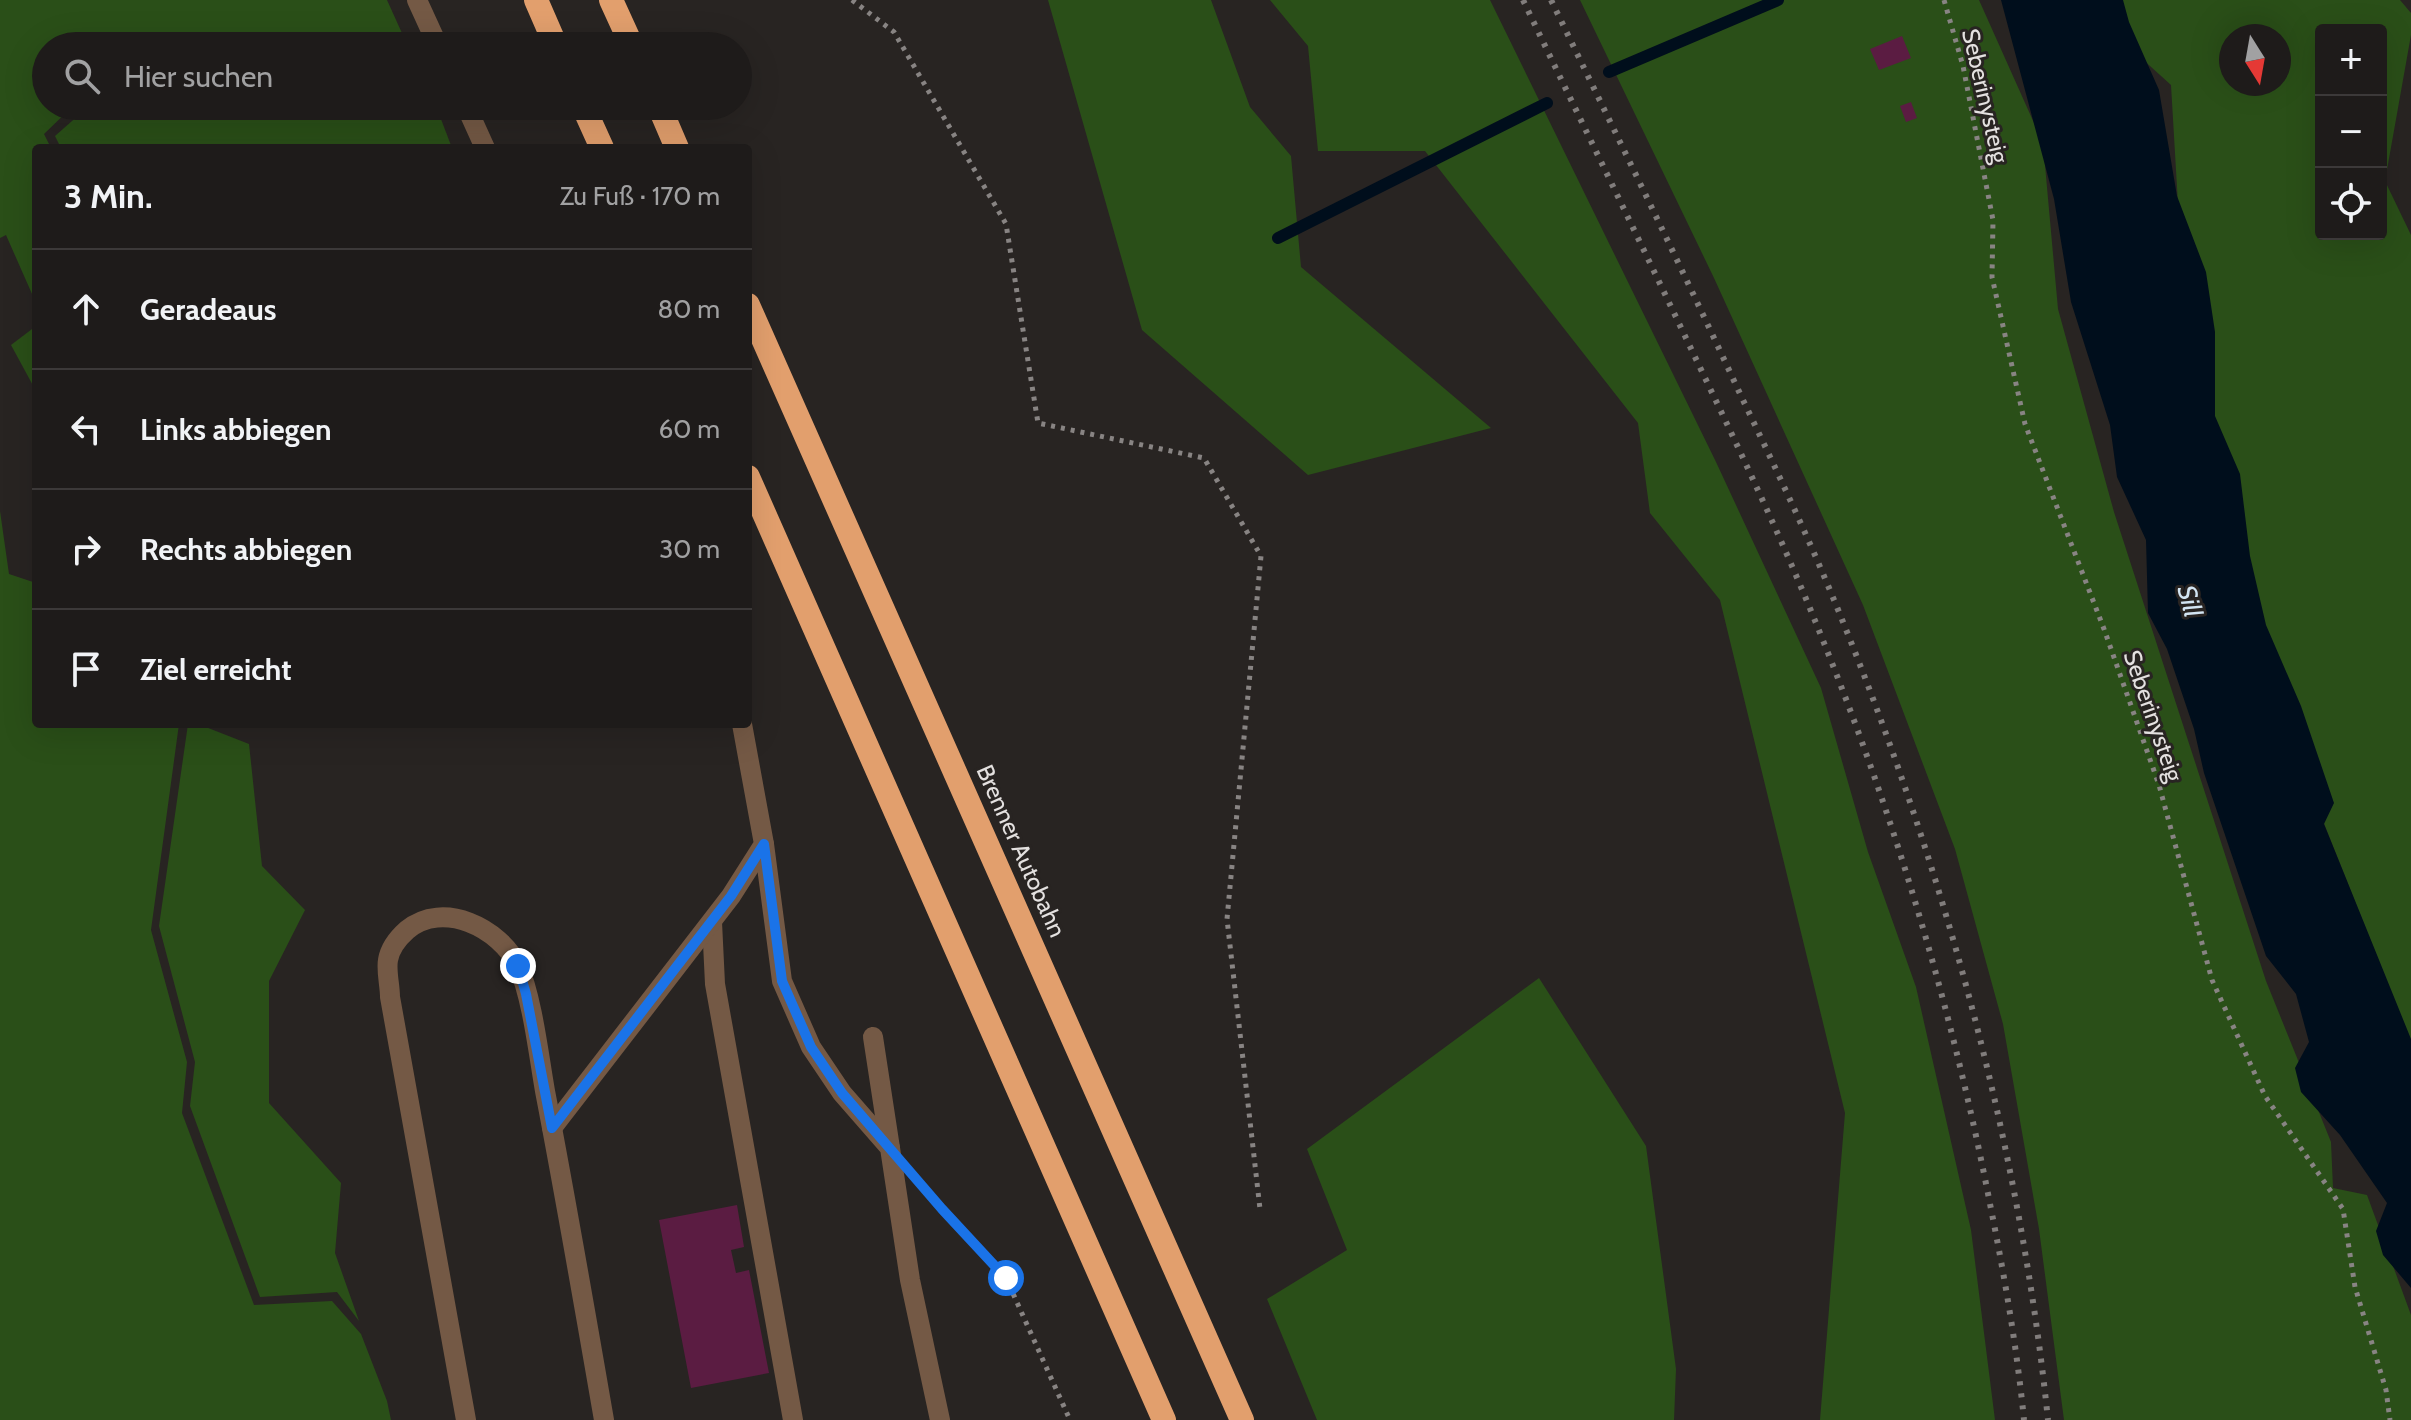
<!DOCTYPE html>
<html lang="de">
<meta charset="utf-8">
<style>
:root{--surface:#1e1b1a;--page:#262423;--text:#f1f3f6;--muted:#a1a1a2;--line:#3c3939}
body{margin:0;font-family:Cabin,sans-serif;background:var(--page);color:var(--text)}
.controls{position:absolute;right:24px;top:24px;display:grid;overflow:hidden;border-radius:8px;box-shadow:0 8px 32px #0002}
.controls button{width:72px;height:72px;display:grid;place-items:center;padding:0;border:0;border-bottom:2px solid var(--line);background:var(--surface);color:var(--text);font:40px sans-serif}
.compass{position:absolute;left:2219px;top:24px;width:72px;height:72px;border-radius:50%;background:var(--surface);box-shadow:0 8px 32px #0002;rotate:169deg}
.stop{position:absolute;width:24px;height:24px;margin:-18px;border:6px solid #1a73e8;border-radius:50%;background:#fff}
.stop.end{background:#1a73e8;border-color:#fff;box-shadow:0 2px 8px #0008}
.list{margin:0;padding:0;list-style:none}
h2{display:flex;justify-content:space-between;align-items:center;height:104px;margin:0;padding:0 32px;font-size:34px}
h2 small{font-size:26px;font-weight:400;color:var(--muted)}
.list li{display:grid;grid-template-columns:52px 1fr auto;gap:24px;align-items:center;box-sizing:border-box;height:120px;padding:0 32px;border-top:2px solid var(--line)}
.list b{display:block;font-size:30px;white-space:nowrap}
.list em{font-size:26px;font-style:normal;color:var(--muted)}
.icon{flex:none;width:44px;height:44px;fill:none;stroke:currentColor;stroke-width:2;stroke-linecap:round;stroke-linejoin:round}
.map{position:relative;flex:none;width:2411px;height:1420px;overflow:hidden}
.search{position:absolute;background:var(--surface);box-shadow:0 8px 32px #0002;left:32px;top:32px;width:720px;height:88px;display:flex;align-items:center;gap:20px;box-sizing:border-box;padding:0 28px;border-radius:44px;color:var(--muted);font-size:30px}
.panel{position:absolute;background:var(--surface);box-shadow:0 8px 32px #0002;left:32px;top:144px;width:720px;height:584px;border-radius:8px}
.map>svg:first-child{display:block}
.green{fill:#2a4f18;fill-rule:evenodd}
.water{fill:#000e1c}
.lines{fill:none;stroke-linecap:round;stroke-linejoin:round}
.stream{stroke:#000e1c;stroke-width:12}
.building{fill:#5b1c42}
.path{stroke:#888483;stroke-width:5;stroke-dasharray:4 6;stroke-linecap:butt}
.minor{stroke:#745945;stroke-width:20}
.highway{stroke:#e29f6d;stroke-width:24}
.rail{stroke:#817d7c;stroke-width:6;stroke-dasharray:4 8;stroke-linecap:butt}
.route{stroke:#1a73e8;stroke-width:10}
.labels{text-anchor:middle;stroke-width:6;stroke-linejoin:round;paint-order:stroke}
.street-label{font-size:24px;fill:#e4e1e0;stroke:#282422}
.water-label{font-size:26px;font-style:italic;fill:#d3e5f3;stroke:#282422}
</style>
<div class="map">
<svg width="2411" height="1420" viewBox="0 0 2411 1420">
<rect width="100%" height="100%" fill="#282422"/>
<!-- green -->
<g class="green">
<polygon points="0,0 387,0 406,42 400,46 272,46 271,44 256,46 46,46 46,106 73,106 44,134 51,148 36,148 36,303 6,235 0,238"/>
<polygon points="1048,0 1211,0 1250,107 1291,156 1301,267 1491,428 1308,475 1142,330"/>
<polygon points="1270,0 1490,0 1716,462 1821,688 1868,852 1916,987 1971,1230 1995,1420 1820,1420 1845,1113 1720,600 1650,513 1638,423 1425,151 1318,151 1308,46"/>
<polygon points="1580,0 1979,0 2043,143 2058,309 2114,512 2266,981 2331,1142 2333,1188 2367,1195 2411,1315 2411,1420 2064,1420 2039,1229 2003,1024 1955,849 1863,605 1714,278"/>
<path d="M 2104,0 L 2400,0 L 2411,13 L 2411,35 L 2385,181 L 2411,235 L 2411,1042 L 2264,673 L 2202,438 L 2179,221 L 2171,85 L 2118,37 ZM 2321,30 L 2381,30 L 2381,234 L 2321,234 ZM 2231,36 L 2279,36 L 2279,84 L 2231,84 Z"/>
<polygon points="89,106 436,106 452,148 61,148 55,136"/>
<polygon points="36,326 36,391 11,345"/>
<polygon points="0,511 9,574 36,583 36,724 179,724 151,930 187,1062 182,1113 254,1305 332,1301 361,1334 387,1401 391,1420 0,1420"/>
<polygon points="188,724 198,724 249,744 262,866 305,910 269,981 269,1103 341,1183 335,1253 359,1321 337,1292 260,1297 190,1106 195,1062 159,926"/>
<polygon points="1539,978 1646,1146 1676,1369 1674,1420 1317,1420 1267,1299 1347,1250 1307,1149"/>
</g>
<!-- water -->
<polygon class="water" points="2001,0 2123,0 2129,22 2159,90 2177,196 2206,272 2215,332 2215,416 2240,474 2250,556 2266,625 2301,706 2334,803 2324,824 2411,1039 2411,1288 2383,1255 2376,1231 2387,1203 2340,1135 2301,1092 2295,1068 2309,1042 2296,994 2266,956 2204,773 2194,729 2167,649 2148,613 2146,540 2117,477 2110,425 2071,302 2054,199"/>
<g class="lines">
<!-- stream -->
<g class="stream">
<polyline points="1609,72 1778,0"/>
<polyline points="1278,238 1547,103"/>
</g>
</g>
<!-- building -->
<g class="building">
<polygon points="1902,36 1911,58 1879,70 1870,49"/>
<polygon points="1911,102 1917,118 1906,122 1900,106"/>
<polygon points="737,1205 744,1247 731,1250 736,1273 749,1270 769,1373 691,1388 659,1220"/>
</g>
<g class="lines">
<!-- path -->
<g class="path">
<polyline points="852,0 894,32 1006,224 1038,423 1204,458 1261,556 1227,919 1260,1209"/>
<polyline points="1944,0 1963,66 1993,220 1992,277 2025,424 2104,629 2159,785 2212,980 2265,1096 2343,1209 2355,1287 2386,1390 2390,1420"/>
<polyline points="930,1195 1006,1278 1070,1420"/>
</g>
<!-- minor -->
<g class="minor">
<polyline points="417,0 438,46"/>
<polyline points="466,106 485,148"/>
<polyline points="764,844 782,981 811,1047 842,1093 890,1148 910,1280 940,1420"/>
<polyline points="712,922 715,984 793,1420"/>
<polyline points="873,1037 890,1148"/>
<polyline points="552,1128 731,896 764,844 742,724"/>
<path d="M 466,1420 L 390,997 C 390,985 386,971 388,960 C 390,948 398,938 407,930 C 443,900 500,928 518,966 C 532,996 539,1057 545,1091 C 566,1200 585,1310 604,1420"/>
</g>
<!-- highway -->
<g class="highway">
<polyline points="536,0 556,46"/>
<polyline points="611,0 632,46"/>
<polyline points="583,106 602,148"/>
<polyline points="659,106 677,148"/>
<polyline points="748,305 1242,1420"/>
<polyline points="748,477 1164,1420"/>
</g>
<!-- rail -->
<g class="rail">
<path d="M 1523,0 C 1580,119 1638,237 1695,357 C 1741,453 1787,549 1826,648 C 1899,830 1954,1017 1991,1209 C 2005,1279 2017,1349 2024,1420"/>
<path d="M 1551,0 C 1615,132 1680,264 1742,398 C 1778,473 1814,549 1845,627 C 1947,880 2020,1148 2048,1420"/>
</g>
</g>
<g class="lines">
<!-- route -->
<polyline class="route" points="518,966 526,994 552,1128 731,896 764,844 782,981 811,1047 842,1093 942,1209 1006,1278"/>
</g>
<g class="labels">
<!-- street labels -->
<g class="street-label">
<text transform="translate(1985 96) rotate(77)" y="8">Seberinysteig</text>
<text transform="translate(2153 716) rotate(71)" y="8">Seberinysteig</text>
<text transform="translate(1021 851) rotate(66)" y="8">Brenner Autobahn</text>
</g>
<!-- water labels -->
<g class="water-label">
<text transform="translate(2190 601) rotate(75)" y="9">Sill</text>
</g>
</g>
</svg>
<div class="controls">
<button>+</button>
<button>−</button>
<button><svg class="icon" aria-label="locate" viewBox="0 0 24 24"><circle cx="12" cy="12" r="6"/><path d="M12 2v4M12 18v4M2 12h4M18 12h4"/></svg></button>
</div>
<svg class="compass" viewBox="-18 -18 36 36"><path d="M0-13l5 13h-10z" fill="#e53935"/><path d="M0 13l5-13h-10z" fill="#a1a1a2"/></svg>
<div class="stop" style="left:1006px;top:1278px"></div>
<div class="stop end" style="left:518px;top:966px"></div>
<div class="search"><svg class="icon" aria-label="search" viewBox="0 0 24 24"><circle cx="10" cy="10" r="6"/><path d="M15 15l6 6"/></svg>Hier suchen</div>
<section class="panel">
<h2>3 Min.<small>Zu Fuß · 170 m</small></h2>
<ul class="list">
<li><svg class="icon" aria-label="ahead" viewBox="0 0 24 24"><path d="M12 20V5M6 11l6-6 6 6"/></svg><div><b>Geradeaus</b></div><em>80 m</em></li>
<li><svg class="icon" aria-label="left" viewBox="0 0 24 24"><path d="M17 20v-9H6M10 6l-5 5 5 5"/></svg><div><b>Links abbiegen</b></div><em>60 m</em></li>
<li><svg class="icon" aria-label="right" viewBox="0 0 24 24"><path d="M7 20v-9h11M14 6l5 5-5 5"/></svg><div><b>Rechts abbiegen</b></div><em>30 m</em></li>
<li><svg class="icon" aria-label="arrive" viewBox="0 0 24 24"><path d="M6 21V4h12l-3 4 3 4H6"/></svg><div><b>Ziel erreicht</b></div></li>
</ul>
</section>
</div>
